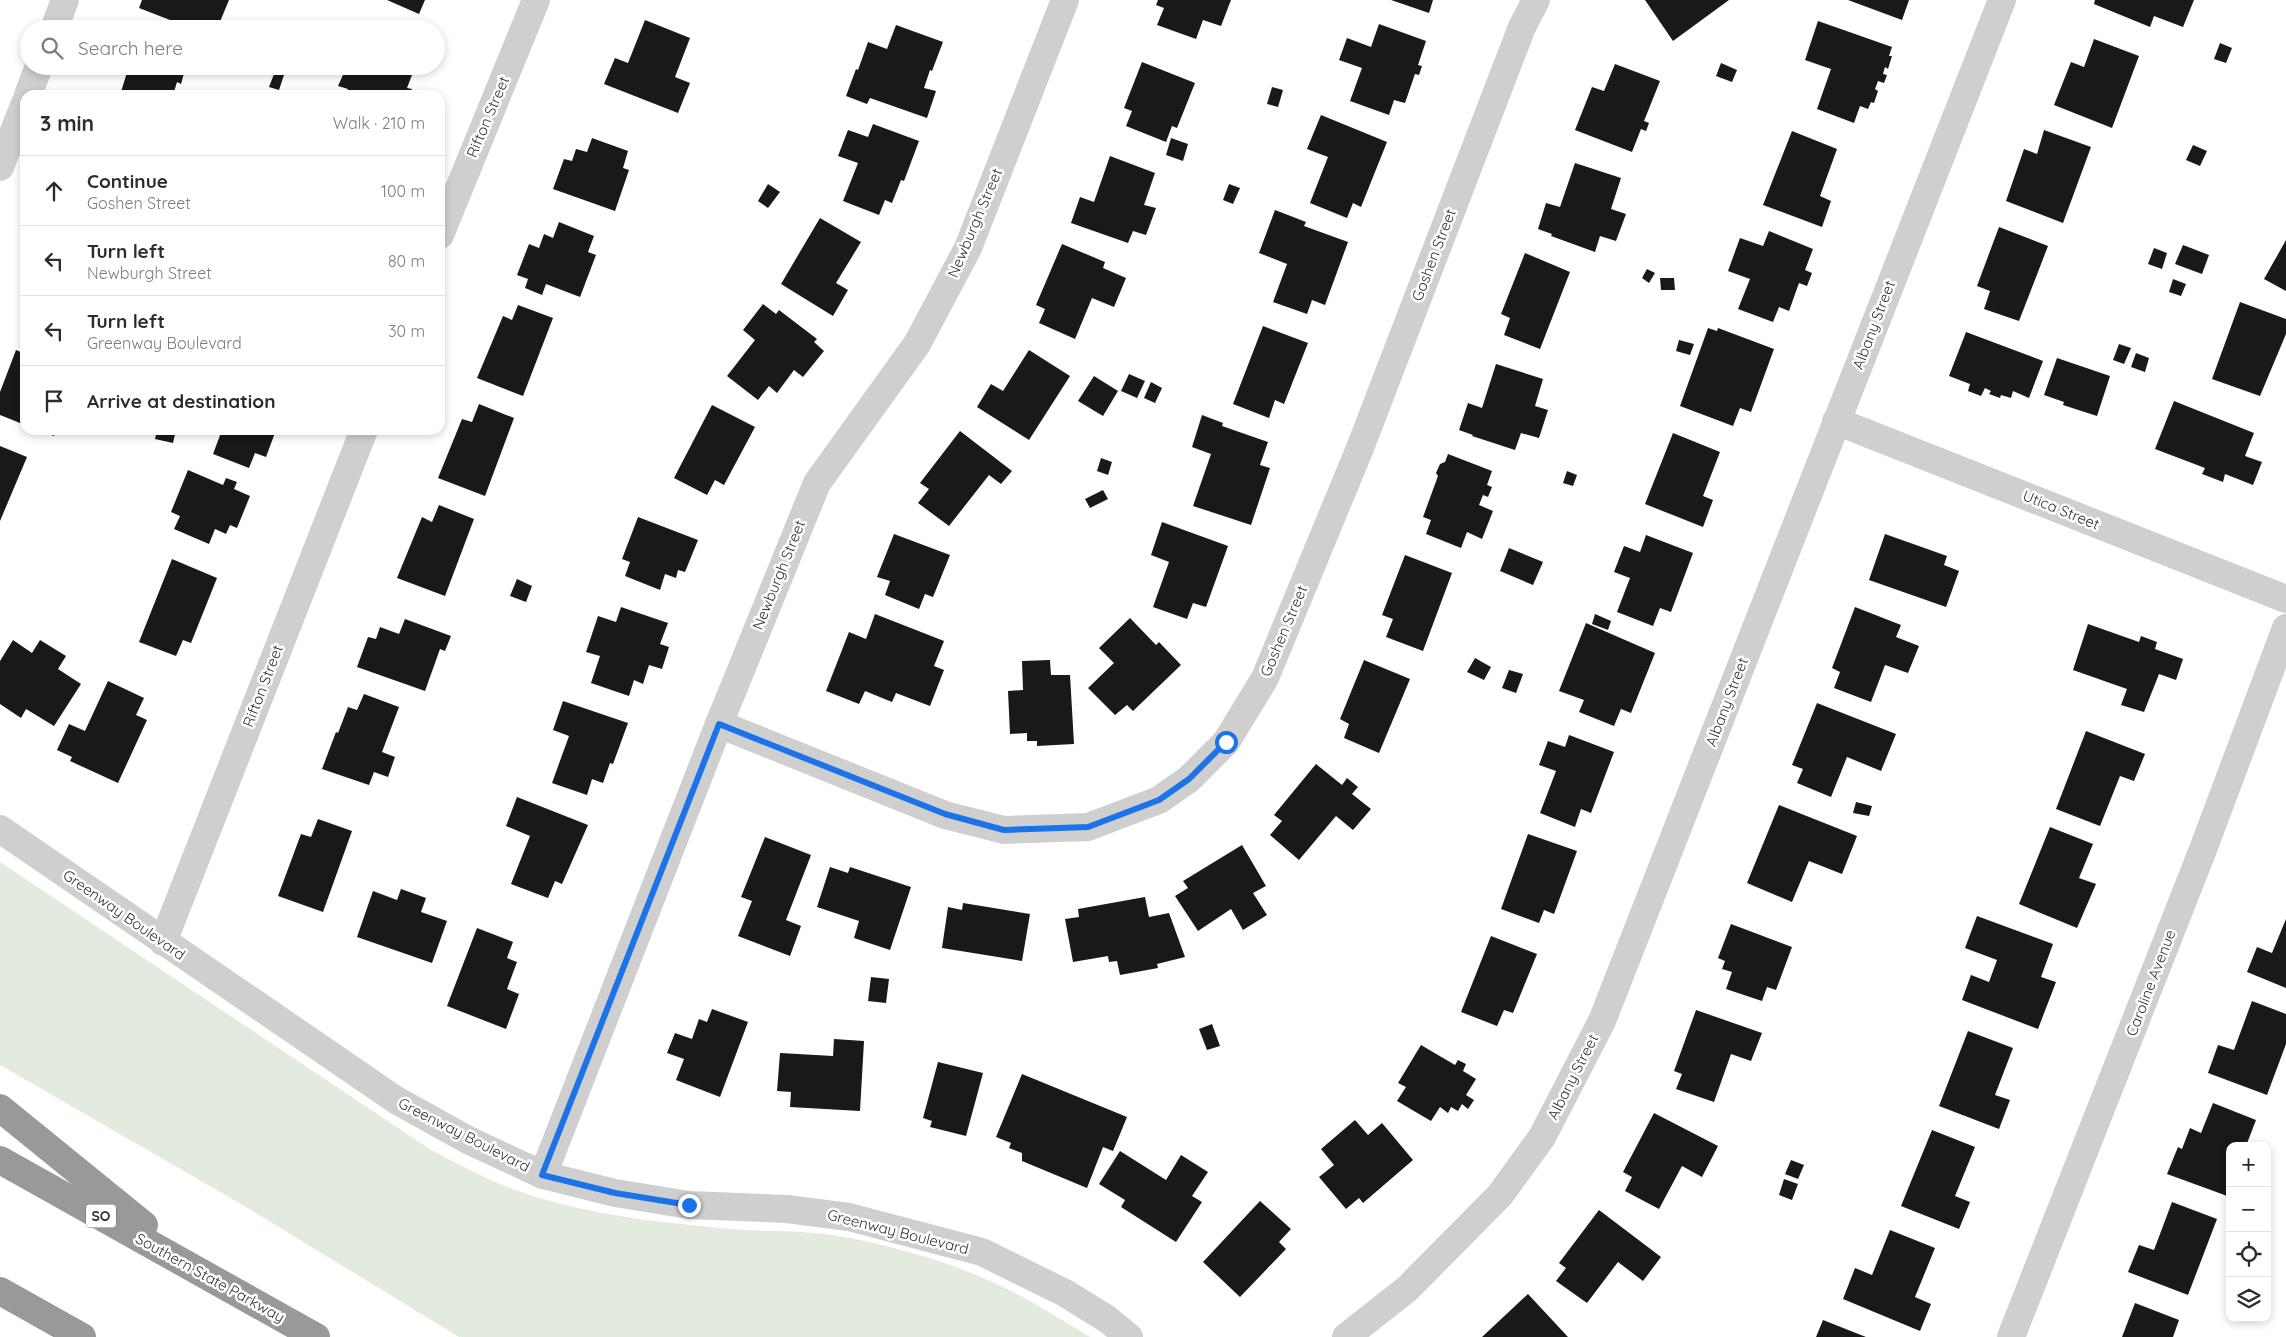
<!DOCTYPE html>
<meta charset="utf-8">
<style>
:root{--surface:#fff;--page:#f2f2f3;--text:#2b2b33;--muted:#7c7c81;--line:#e1e1e2}
body{margin:0;font-family:Quicksand,sans-serif;background:var(--page);color:var(--text)}
.controls{position:absolute;right:15px;bottom:15px;display:grid;overflow:hidden;border-radius:10px;box-shadow:0 2px 8px #0003}
.controls button{width:45px;height:45px;display:grid;place-items:center;padding:0;border:0;border-bottom:1px solid var(--line);background:var(--surface);color:var(--text);font:25px sans-serif}
.stop{position:absolute;width:15px;height:15px;margin:-11px;border:4px solid #1a73e8;border-radius:50%;background:#fff}
.stop.end{background:#1a73e8;border-color:#fff;box-shadow:0 1px 5px #0008}
.list{margin:0;padding:0;list-style:none}
h2{display:flex;justify-content:space-between;align-items:center;height:65px;margin:0;padding:0 20px;font-size:21px}
h2 small{font-size:16px;font-weight:400;color:var(--muted)}
.list li{display:grid;grid-template-columns:32px 1fr auto;gap:15px;align-items:center;box-sizing:border-box;height:70px;padding:0 20px;border-top:1px solid var(--line)}
.list b{display:block;font-size:19px;white-space:nowrap}
.list p{margin:0;font-size:16px;white-space:nowrap;color:var(--muted)}
.list em{font-size:16px;font-style:normal;color:var(--muted)}
.icon{flex:none;width:28px;height:28px;fill:none;stroke:currentColor;stroke-width:2;stroke-linecap:round;stroke-linejoin:round}
.map{position:relative;flex:none;width:2286px;height:1337px;overflow:hidden}
.search{position:absolute;background:var(--surface);box-shadow:0 2px 8px #0003;left:20px;top:20px;width:425px;height:55px;display:flex;align-items:center;gap:12px;box-sizing:border-box;padding:0 18px;border-radius:28px;color:var(--muted);font-size:19px}
.panel{position:absolute;background:var(--surface);box-shadow:0 2px 8px #0003;left:20px;top:90px;width:425px;height:345px;border-radius:15px}
.map>svg:first-child{display:block}
.green{fill:#e3ebde}
.building{fill:#191919}
.lines{fill:none;stroke-linecap:round;stroke-linejoin:round}
.minor{stroke:#cfcfcf;stroke-width:28}
.highway{stroke:#999;stroke-width:28}
.route{stroke:#1a73e8;stroke-width:6}
.labels{text-anchor:middle;stroke-width:5;stroke-linejoin:round;paint-order:stroke}
.shield{fill:#fff;stroke:#707070;stroke-width:1}
.shield-label{font-size:14px;font-weight:bold;fill:#323232}
.street-label{font-size:15px;fill:#323232;stroke:#fff}
</style>
<div class="map">
<svg width="2286" height="1337" viewBox="0 0 2286 1337">
<rect width="100%" height="100%" fill="#fff"/>
<!-- green -->
<path class="green" d="M 0,862 L 431,1150 C 455,1162 478,1175 502,1185 C 575,1214 654,1222 731,1229 C 769,1232 807,1230 844,1237 C 904,1248 964,1266 1019,1295 C 1043,1308 1067,1323 1090,1337 L 459,1337 L 246,1207 L 0,1065 Z"/>
<!-- building -->
<g class="building">
<polygon points="142,0 229,0 217,29 176,29 168,25 170,20 139,8"/>
<polygon points="387,0 425,0 419,14"/>
<polygon points="1158,0 1231,0 1221,26 1203,20 1196,39 1157,25 1164,8 1156,5"/>
<polygon points="1391,0 1433,0 1429,13"/>
<polygon points="1645,0 1729,0 1673,41"/>
<polygon points="1848,0 1909,0 1902,20"/>
<polygon points="2095,0 2194,0 2183,27 2154,16 2150,27 2094,4"/>
<polygon points="645,20 690,38 675,77 690,83 678,113 604,84 615,58 628,63"/>
<polygon points="1818,21 1892,47 1889,56 1892,56 1888,69 1885,67 1883,74 1887,75 1884,83 1878,81 1875,89 1878,91 1874,103 1871,102 1868,109 1860,106 1854,123 1817,109 1831,69 1805,60"/>
<polygon points="1379,24 1426,41 1418,65 1422,66 1419,75 1415,74 1405,103 1394,100 1389,115 1350,101 1362,68 1339,60 1347,38 1371,47"/>
<polygon points="896,25 943,42 932,71 930,70 924,88 936,91 927,118 870,98 867,104 846,96 856,69 858,70 868,42 887,49"/>
<polygon points="2094,39 2139,56 2112,128 2054,105 2071,62 2084,67"/>
<polygon points="2220,43 2232,48 2226,63 2214,59"/>
<polygon points="1142,62 1195,83 1177,128 1172,126 1166,142 1126,126 1132,111 1124,108"/>
<polygon points="1721,63 1737,70 1732,82 1716,76"/>
<polygon points="1615,64 1660,81 1644,121 1649,123 1646,131 1641,129 1632,152 1575,130 1592,87 1604,91"/>
<polygon points="129,66 186,66 181,84 177,82 173,95 120,95"/>
<polygon points="347,66 415,67 407,88 412,89 410,95 345,95 348,89 338,86"/>
<polygon points="276,69 285,72 279,90 269,87"/>
<polygon points="1272,87 1283,90 1278,107 1267,104"/>
<polygon points="1321,115 1387,142 1361,207 1353,203 1347,218 1310,203 1328,157 1307,149"/>
<polygon points="873,124 919,141 904,181 901,180 892,203 885,200 879,215 843,201 858,163 838,156 848,130 868,137"/>
<polygon points="2044,130 2091,147 2063,223 2006,201 2024,149 2037,154"/>
<polygon points="1792,131 1837,149 1820,196 1831,201 1822,227 1763,205"/>
<polygon points="592,138 628,151 623,168 629,170 615,211 553,189 564,159 572,161 576,149 587,152"/>
<polygon points="1171,138 1188,144 1183,161 1166,155"/>
<polygon points="2193,145 2207,151 2200,166 2186,160"/>
<polygon points="1110,156 1155,173 1144,205 1156,208 1146,235 1133,231 1128,243 1071,223 1080,197 1094,202"/>
<polygon points="1575,163 1621,178 1611,209 1626,214 1616,241 1600,236 1595,252 1551,236 1552,234 1538,229 1546,203 1560,207"/>
<polygon points="768,184 780,192 768,208 758,201"/>
<polygon points="1229,184 1240,188 1233,204 1223,200"/>
<polygon points="1275,210 1306,222 1304,226 1348,242 1325,305 1312,300 1307,314 1273,302 1287,264 1259,253"/>
<polygon points="820,218 861,242 836,283 848,290 833,316 781,284"/>
<polygon points="559,222 594,236 588,252 596,255 580,297 546,284 542,295 525,288 528,279 517,275 529,244 539,248 544,234 553,238"/>
<polygon points="1999,227 2048,246 2019,321 1984,309 1990,291 1977,286"/>
<polygon points="1769,231 1813,249 1805,270 1812,273 1807,286 1799,283 1789,311 1779,307 1773,322 1738,309 1750,279 1728,271 1740,238 1763,246"/>
<polygon points="2286,240 2286,291 2264,279"/>
<polygon points="1062,244 1105,262 1103,268 1126,278 1114,307 1092,298 1075,339 1039,323 1045,309 1036,305"/>
<polygon points="2183,245 2209,255 2202,274 2175,264"/>
<polygon points="2154,248 2167,253 2162,269 2148,264"/>
<polygon points="1525,253 1570,272 1540,349 1504,335 1510,318 1501,314"/>
<polygon points="1647,269 1655,273 1649,283 1642,278"/>
<polygon points="1660,278 1674,278 1675,290 1661,290"/>
<polygon points="2173,279 2186,284 2181,296 2169,292"/>
<polygon points="2240,302 2286,319 2286,334 2260,396 2212,379"/>
<polygon points="763,304 776,314 779,310 817,339 814,342 824,351 803,377 794,370 777,393 769,386 758,400 727,376 755,340 743,330"/>
<polygon points="518,305 553,318 523,396 477,378 503,316 512,320"/>
<polygon points="1263,326 1308,343 1284,404 1275,400 1269,418 1233,404"/>
<polygon points="1708,328 1717,331 1718,328 1774,349 1751,412 1740,408 1733,426 1680,406"/>
<polygon points="1966,332 2043,361 2029,398 2013,391 2011,398 2001,395 2000,398 1989,394 1991,391 1985,388 1981,396 1968,391 1970,384 1949,376"/>
<polygon points="1679,340 1694,344 1690,355 1676,351"/>
<polygon points="2119,344 2131,348 2124,364 2113,360"/>
<polygon points="25,348 25,425 0,415 0,392 16,350 23,353"/>
<polygon points="1029,350 1070,376 1029,440 977,407 991,384 1003,391"/>
<polygon points="2136,353 2149,358 2145,372 2131,367"/>
<polygon points="2057,358 2110,376 2097,416 2063,405 2064,402 2044,395"/>
<polygon points="1496,364 1543,379 1535,406 1548,410 1539,438 1521,433 1515,450 1472,436 1473,435 1459,430 1468,403 1482,408"/>
<polygon points="1129,374 1145,381 1137,398 1121,391"/>
<polygon points="1094,376 1118,391 1103,416 1078,401"/>
<polygon points="1151,382 1162,388 1155,403 1144,398"/>
<polygon points="2174,401 2254,433 2245,456 2262,462 2253,485 2225,474 2223,482 2202,474 2205,468 2155,449"/>
<polygon points="479,404 514,418 485,496 438,478 462,419 472,422"/>
<polygon points="712,405 755,427 724,485 715,480 707,495 674,478"/>
<polygon points="1202,415 1223,423 1222,426 1268,442 1260,465 1270,468 1251,525 1193,506 1211,454 1192,447"/>
<polygon points="38,430 57,430 54,436"/>
<polygon points="157,430 176,430 173,443 155,439"/>
<polygon points="222,430 276,430 266,457 255,453 249,468 213,454"/>
<polygon points="960,431 1012,471 1001,484 989,475 949,526 918,503 929,489 920,483"/>
<polygon points="1673,433 1720,452 1703,496 1713,500 1703,527 1645,504"/>
<polygon points="0,446 27,457 0,521"/>
<polygon points="1448,454 1492,471 1487,485 1492,487 1488,497 1483,495 1479,505 1493,511 1482,539 1467,532 1461,548 1426,534 1431,520 1423,517 1438,476 1436,473 1440,464 1445,462"/>
<polygon points="1101,458 1112,462 1108,475 1097,471"/>
<polygon points="188,470 223,485 226,478 237,482 234,489 250,496 237,528 230,525 226,534 215,529 209,544 174,529 180,516 171,512"/>
<polygon points="1567,471 1577,475 1573,486 1563,483"/>
<polygon points="1103,490 1108,499 1090,508 1085,499"/>
<polygon points="439,505 474,519 445,596 397,578 422,517 432,522"/>
<polygon points="638,517 698,540 685,572 678,570 676,578 665,574 660,590 625,576 630,562 622,559"/>
<polygon points="1162,522 1228,546 1206,607 1193,603 1187,619 1153,607 1169,562 1151,555"/>
<polygon points="894,534 950,555 933,597 925,594 919,609 885,595 890,581 877,577"/>
<polygon points="1885,534 1947,556 1944,565 1959,571 1946,607 1869,580"/>
<polygon points="1646,535 1693,553 1671,612 1660,608 1653,626 1617,612 1630,578 1614,572 1624,546 1640,552"/>
<polygon points="1509,548 1543,562 1533,585 1500,571"/>
<polygon points="1405,555 1452,573 1423,651 1386,637 1393,619 1382,615"/>
<polygon points="172,559 217,578 191,643 183,640 176,656 139,642"/>
<polygon points="517,579 532,586 526,602 510,596"/>
<polygon points="621,607 668,623 660,644 669,647 662,669 649,665 643,684 634,680 629,696 591,683 600,656 586,652 598,616 616,622"/>
<polygon points="1855,607 1901,625 1896,637 1919,646 1908,673 1885,665 1871,702 1834,688 1840,672 1832,668"/>
<polygon points="875,614 944,641 934,666 944,670 930,706 896,693 892,702 865,691 859,704 826,691 849,632 866,639"/>
<polygon points="1595,614 1611,621 1608,630 1592,624"/>
<polygon points="1130,618 1156,645 1159,642 1181,665 1133,711 1127,705 1115,715 1088,688 1114,663 1099,648"/>
<polygon points="405,619 451,636 445,651 440,649 425,691 357,667 368,637 376,639 380,627 399,634"/>
<polygon points="1586,623 1655,653 1631,713 1621,709 1614,726 1579,712 1584,700 1559,691"/>
<polygon points="2088,624 2139,642 2141,636 2157,642 2155,649 2183,659 2176,680 2159,674 2144,712 2121,705 2127,689 2073,670"/>
<polygon points="13,640 32,653 40,640 66,656 58,669 81,684 54,726 26,709 21,718 0,704 0,661"/>
<polygon points="1475,658 1491,667 1484,680 1467,672"/>
<polygon points="1050,660 1051,675 1070,675 1074,744 1037,746 1037,741 1027,741 1027,733 1010,734 1008,691 1023,690 1022,661"/>
<polygon points="1364,660 1410,679 1379,753 1344,738 1349,724 1340,719"/>
<polygon points="1509,670 1523,674 1516,693 1502,688"/>
<polygon points="108,681 144,698 136,715 147,720 118,783 70,761 72,757 57,750 69,724 85,731"/>
<polygon points="364,694 399,707 382,752 395,757 388,777 374,772 369,785 322,769 336,732 338,733 348,707 357,710"/>
<polygon points="563,701 628,723 613,764 610,763 603,783 592,779 587,795 552,783 569,736 553,730"/>
<polygon points="1817,703 1896,734 1881,771 1847,757 1831,797 1797,783 1803,769 1792,765"/>
<polygon points="2086,731 2145,754 2134,781 2120,776 2100,826 2056,809"/>
<polygon points="1569,735 1614,752 1591,813 1581,809 1575,827 1540,813 1556,771 1539,765 1548,741 1565,747"/>
<polygon points="1316,764 1342,785 1347,778 1358,787 1352,794 1371,809 1353,830 1336,816 1299,860 1270,835 1282,821 1274,815"/>
<polygon points="517,797 588,825 562,884 555,881 548,898 511,884 530,836 506,826"/>
<polygon points="1856,802 1872,806 1869,816 1853,813"/>
<polygon points="1779,805 1857,836 1842,874 1809,861 1792,902 1747,883"/>
<polygon points="318,819 352,831 323,912 278,896 301,834 311,837"/>
<polygon points="2050,827 2093,844 2079,878 2096,884 2077,928 2019,904"/>
<polygon points="1528,834 1577,851 1554,914 1544,910 1539,923 1501,909"/>
<polygon points="765,837 811,855 786,920 801,926 790,956 738,936 752,901 741,897"/>
<polygon points="1242,845 1266,886 1253,893 1267,915 1243,930 1231,909 1198,931 1175,896 1188,888 1183,881"/>
<polygon points="830,867 848,873 850,867 911,887 890,950 854,938 859,921 817,907"/>
<polygon points="401,889 426,898 421,912 447,921 432,963 357,937 373,891 397,900"/>
<polygon points="1145,897 1149,917 1169,913 1185,957 1157,964 1158,968 1120,975 1117,961 1109,962 1108,956 1073,962 1065,919 1079,917 1078,909"/>
<polygon points="963,903 1030,914 1022,961 942,948 948,907 962,910"/>
<polygon points="1977,916 2053,944 2041,977 2056,982 2038,1029 1962,1000 1971,975 1989,982 1997,960 1965,948"/>
<polygon points="2286,919 2286,988 2247,972 2257,947 2272,953"/>
<polygon points="1731,924 1792,947 1776,990 1767,987 1762,1001 1726,989 1732,972 1722,969 1725,961 1718,958"/>
<polygon points="477,928 513,942 507,958 517,962 507,989 519,994 506,1029 447,1006"/>
<polygon points="1491,936 1537,954 1513,1013 1504,1010 1497,1026 1461,1012"/>
<polygon points="871,977 889,979 886,1003 868,1001"/>
<polygon points="2252,1001 2286,1014 2286,1044 2267,1095 2208,1073 2218,1045 2234,1050"/>
<polygon points="712,1009 748,1022 720,1097 676,1080 684,1059 667,1053 675,1033 692,1039 699,1019 707,1022"/>
<polygon points="1696,1010 1762,1033 1751,1061 1731,1054 1714,1102 1676,1089 1682,1074 1674,1071"/>
<polygon points="1212,1024 1220,1046 1207,1050 1199,1029"/>
<polygon points="1968,1031 2013,1048 1995,1095 2010,1100 1999,1129 1939,1106"/>
<polygon points="834,1039 864,1041 860,1111 790,1107 791,1092 777,1091 780,1053 833,1056"/>
<polygon points="1421,1045 1455,1065 1458,1060 1466,1064 1463,1071 1476,1079 1466,1095 1474,1100 1468,1109 1462,1104 1458,1111 1451,1107 1448,1113 1440,1107 1431,1121 1397,1101 1406,1087 1398,1083"/>
<polygon points="938,1062 983,1073 966,1136 930,1127 932,1121 923,1118"/>
<polygon points="1022,1074 1127,1117 1113,1151 1103,1147 1087,1188 1022,1161 1022,1153 1009,1148 1011,1143 996,1137"/>
<polygon points="2213,1103 2256,1120 2246,1146 2230,1146 2230,1197 2167,1174 2178,1147 2182,1149 2190,1128 2201,1133"/>
<polygon points="1654,1113 1718,1146 1702,1177 1682,1166 1659,1209 1625,1191 1632,1177 1623,1172"/>
<polygon points="1355,1120 1368,1135 1382,1123 1413,1160 1363,1203 1359,1198 1346,1209 1319,1177 1334,1165 1321,1149"/>
<polygon points="1932,1130 1975,1147 1955,1196 1970,1202 1959,1229 1901,1206"/>
<polygon points="1120,1151 1166,1180 1181,1155 1208,1172 1192,1196 1202,1202 1176,1242 1121,1207 1125,1200 1099,1184"/>
<polygon points="1791,1160 1804,1165 1798,1179 1785,1174"/>
<polygon points="1784,1179 1798,1184 1792,1200 1779,1195"/>
<polygon points="1260,1201 1291,1229 1279,1242 1286,1249 1240,1297 1203,1262"/>
<polygon points="2172,1202 2217,1219 2188,1295 2128,1272 2139,1245 2154,1250"/>
<polygon points="1599,1210 1661,1257 1643,1281 1618,1262 1587,1303 1556,1281 1566,1268 1559,1263"/>
<polygon points="1890,1230 1935,1248 1915,1297 1931,1304 1920,1331 1843,1299 1855,1268 1872,1275"/>
<polygon points="1528,1294 1568,1337 1482,1337"/>
<polygon points="2135,1303 2179,1320 2173,1337 2122,1337"/>
<polygon points="1823,1320 1866,1337 1816,1337"/>
</g>
<g class="lines">
<!-- minor -->
<g class="minor">
<polyline points="54,29 65,0"/>
<polyline points="28,95 39,66"/>
<polyline points="0,167 25,103"/>
<polyline points="440,235 536,0"/>
<polyline points="1836,421 2286,599"/>
<polyline points="719,724 945,815 1004,830 1088,827 1159,800 1189,779 1226,742 1265,678 1360,448 1522,27 1536,0"/>
<polyline points="0,829 396,1100 468,1140 543,1175 615,1193 689,1205 787,1209 849,1217 982,1252 1065,1293 1107,1319 1129,1337"/>
<polyline points="163,942 364,430"/>
<polyline points="543,1175 719,724 817,483 917,344 968,248 1065,0"/>
<polyline points="1346,1337 1407,1289 1500,1195 1542,1137 1602,1021 2002,0"/>
<polyline points="2011,1337 2202,852 2286,628"/>
</g>
<!-- highway -->
<g class="highway">
<polyline points="0,1108 144,1225"/>
<polyline points="0,1160 316,1337"/>
<polyline points="0,1291 82,1337"/>
</g>
</g>
<g class="lines">
<!-- route -->
<polyline class="route" points="689,1205 615,1193 542,1175 719,724 945,814 1004,830 1088,827 1159,800 1189,779 1226,742"/>
</g>
<g class="labels">
<!-- shield labels -->
<rect class="shield" x="86" y="1204.5" width="30" height="23" rx="4"/>
<g class="shield-label">
<text x="101" y="1221">SO</text>
</g>
<!-- street labels -->
<g class="street-label">
<text transform="translate(488 117) rotate(-67)" y="5">Rifton Street</text>
<text transform="translate(975 223) rotate(-67)" y="5">Newburgh Street</text>
<text transform="translate(1434 255) rotate(-69)" y="5">Goshen Street</text>
<text transform="translate(1874 325) rotate(-69)" y="5">Albany Street</text>
<text transform="translate(2061 510) rotate(22)" y="5">Utica Street</text>
<text transform="translate(779 575) rotate(-68)" y="5">Newburgh Street</text>
<text transform="translate(1284 631) rotate(-67)" y="5">Goshen Street</text>
<text transform="translate(263 686) rotate(-69)" y="5">Rifton Street</text>
<text transform="translate(1727 702) rotate(-69)" y="5">Albany Street</text>
<text transform="translate(124 915) rotate(35)" y="5">Greenway Boulevard</text>
<text transform="translate(2151 983) rotate(-69)" y="5">Caroline Avenue</text>
<text transform="translate(1573 1077) rotate(-63)" y="5">Albany Street</text>
<text transform="translate(464 1135) rotate(27)" y="5">Greenway Boulevard</text>
<text transform="translate(898 1232) rotate(14)" y="5">Greenway Boulevard</text>
<text transform="translate(210 1278) rotate(29)" y="5">Southern State Parkway</text>
</g>
</g>
</svg>
<div class="controls">
<button>+</button>
<button>−</button>
<button><svg class="icon" aria-label="locate" viewBox="0 0 24 24"><circle cx="12" cy="12" r="6"/><path d="M12 2v4M12 18v4M2 12h4M18 12h4"/></svg></button>
<button><svg class="icon" aria-label="layers" viewBox="0 0 24 24"><path d="M12 4l9 5-9 5-9-5zM3 14l9 5 9-5"/></svg></button>
</div>
<div class="stop" style="left:1226px;top:742px"></div>
<div class="stop end" style="left:689px;top:1205px"></div>
<div class="search"><svg class="icon" aria-label="search" viewBox="0 0 24 24"><circle cx="10" cy="10" r="6"/><path d="M15 15l6 6"/></svg>Search here</div>
<section class="panel">
<h2>3 min<small>Walk · 210 m</small></h2>
<ul class="list">
<li><svg class="icon" aria-label="ahead" viewBox="0 0 24 24"><path d="M12 20V5M6 11l6-6 6 6"/></svg><div><b>Continue</b><p>Goshen Street</p></div><em>100 m</em></li>
<li><svg class="icon" aria-label="left" viewBox="0 0 24 24"><path d="M17 20v-9H6M10 6l-5 5 5 5"/></svg><div><b>Turn left</b><p>Newburgh Street</p></div><em>80 m</em></li>
<li><svg class="icon" aria-label="left" viewBox="0 0 24 24"><path d="M17 20v-9H6M10 6l-5 5 5 5"/></svg><div><b>Turn left</b><p>Greenway Boulevard</p></div><em>30 m</em></li>
<li><svg class="icon" aria-label="arrive" viewBox="0 0 24 24"><path d="M6 21V4h12l-3 4 3 4H6"/></svg><div><b>Arrive at destination</b></div></li>
</ul>
</section>
</div>
